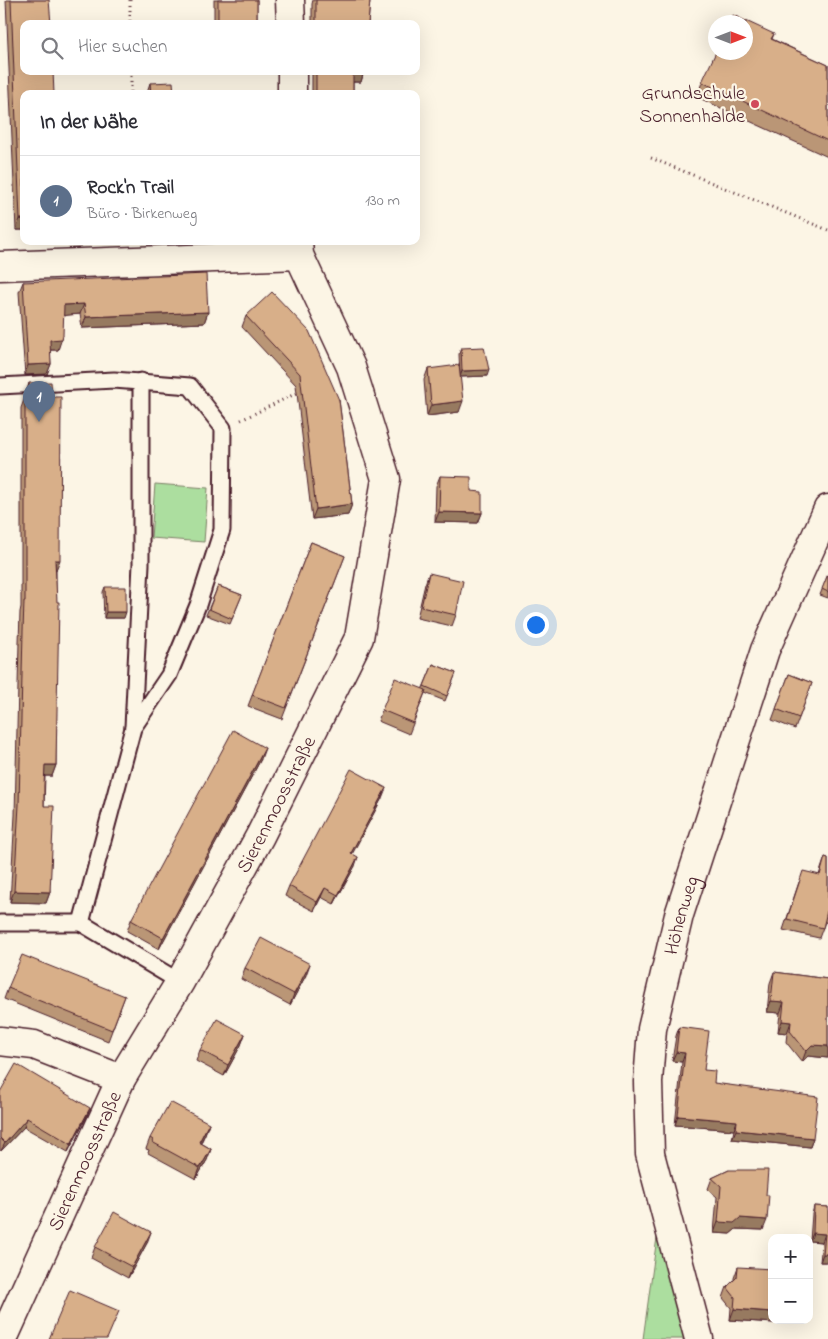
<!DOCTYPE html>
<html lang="de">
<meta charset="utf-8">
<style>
:root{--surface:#fff;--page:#f7f7f7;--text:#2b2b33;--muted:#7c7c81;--line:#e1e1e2;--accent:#2563eb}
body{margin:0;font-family:"Indie Flower",sans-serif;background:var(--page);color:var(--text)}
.controls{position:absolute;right:15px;bottom:15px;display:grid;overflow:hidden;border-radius:10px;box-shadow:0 5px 20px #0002}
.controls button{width:45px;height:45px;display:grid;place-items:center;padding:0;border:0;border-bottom:1px solid var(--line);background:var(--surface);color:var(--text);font:25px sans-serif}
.compass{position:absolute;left:708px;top:15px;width:45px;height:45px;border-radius:50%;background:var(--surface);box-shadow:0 5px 20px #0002;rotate:90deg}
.you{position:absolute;left:535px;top:624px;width:18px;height:18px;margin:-12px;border:4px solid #fff;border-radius:50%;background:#1a73e8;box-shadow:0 0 0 8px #1a73e833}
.badge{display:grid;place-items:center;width:32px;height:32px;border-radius:50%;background:var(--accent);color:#fff;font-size:16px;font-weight:700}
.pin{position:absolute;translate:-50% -41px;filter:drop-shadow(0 1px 2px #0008)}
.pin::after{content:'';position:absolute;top:26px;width:18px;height:15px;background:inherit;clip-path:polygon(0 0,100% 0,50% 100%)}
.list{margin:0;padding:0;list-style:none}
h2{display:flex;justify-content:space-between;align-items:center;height:65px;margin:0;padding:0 20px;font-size:21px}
h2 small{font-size:16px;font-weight:400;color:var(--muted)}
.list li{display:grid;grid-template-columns:32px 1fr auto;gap:15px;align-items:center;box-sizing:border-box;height:90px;padding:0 20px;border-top:1px solid var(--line)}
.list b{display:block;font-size:19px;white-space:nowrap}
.list p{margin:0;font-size:16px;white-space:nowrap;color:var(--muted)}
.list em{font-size:16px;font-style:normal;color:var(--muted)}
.icon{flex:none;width:28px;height:28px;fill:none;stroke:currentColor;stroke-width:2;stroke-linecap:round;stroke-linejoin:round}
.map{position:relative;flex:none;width:828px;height:1339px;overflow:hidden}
.search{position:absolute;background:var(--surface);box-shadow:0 5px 20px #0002;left:20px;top:20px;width:400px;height:55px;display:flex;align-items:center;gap:12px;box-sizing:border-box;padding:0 18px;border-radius:10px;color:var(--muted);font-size:19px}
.panel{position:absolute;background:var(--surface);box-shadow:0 5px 20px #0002;left:20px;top:90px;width:400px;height:155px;border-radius:10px}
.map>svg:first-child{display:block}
.green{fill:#acde9f;stroke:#7b7e65}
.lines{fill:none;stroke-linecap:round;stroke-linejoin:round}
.service-casing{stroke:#4a1f2b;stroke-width:19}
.minor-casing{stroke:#4a1f2b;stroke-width:31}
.path{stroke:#4a1f2b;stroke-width:3;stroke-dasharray:1 4;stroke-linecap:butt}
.service{stroke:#fcf5e5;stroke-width:15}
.minor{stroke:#fcf5e5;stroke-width:28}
.wall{fill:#ba9676;stroke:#4a1f2b}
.shaded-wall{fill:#977a60;stroke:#4a1f2b}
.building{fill:#d8af89;stroke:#4a1f2b}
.poi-dot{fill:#d1495b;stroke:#fcf5e5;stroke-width:2}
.labels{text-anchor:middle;stroke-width:4.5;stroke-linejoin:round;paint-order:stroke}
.poi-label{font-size:20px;fill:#4a1f2b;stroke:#fcf5e5;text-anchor:end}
.street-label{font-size:20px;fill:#4a1f2b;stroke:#fcf5e5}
</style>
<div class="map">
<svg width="828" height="1339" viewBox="0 0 828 1339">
<rect width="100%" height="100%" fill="#fcf5e5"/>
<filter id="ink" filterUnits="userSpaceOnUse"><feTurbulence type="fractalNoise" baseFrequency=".02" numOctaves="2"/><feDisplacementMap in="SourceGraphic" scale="10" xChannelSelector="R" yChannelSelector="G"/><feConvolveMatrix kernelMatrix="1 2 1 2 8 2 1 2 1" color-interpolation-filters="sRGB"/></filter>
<g filter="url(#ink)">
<!-- green -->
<g class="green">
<polygon points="155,484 208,488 204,542 151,538"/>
<polygon points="662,1201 699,1339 643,1339"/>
</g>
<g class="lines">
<!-- service casing -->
<g class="service-casing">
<g id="service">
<polyline points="0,386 114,380 190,386 223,428 222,530 198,605 169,675 133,728 81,923 180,982"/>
<polyline points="133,727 141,564 141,381"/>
<polyline points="0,923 81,923"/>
</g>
</g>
<!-- minor casing -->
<g class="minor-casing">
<g id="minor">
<polyline points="290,0 291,24"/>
<polyline points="292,71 292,94"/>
<polyline points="0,266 299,255"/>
<polyline points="0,1041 34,1045 121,1079"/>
<path id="s1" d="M 3,1339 L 121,1079 L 180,982 L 260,836 L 359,638 L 386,479 L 351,367 L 299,255 L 298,241"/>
<path id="s2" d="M 699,1339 L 650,1154 L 648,1082 L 652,1029 L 679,915 L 765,650 L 828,509"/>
</g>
</g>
<!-- path -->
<g class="path">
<polyline points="130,0 130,24"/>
<polyline points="131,71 131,94"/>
<polyline points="651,158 828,230"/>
<polyline points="241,420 299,392"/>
</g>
<!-- service -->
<use href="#service" class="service"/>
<!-- minor -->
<use href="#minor" class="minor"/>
</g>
<!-- wall -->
<g class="wall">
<polygon points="6,0 49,0 24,94 24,230 16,230"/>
<rect x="214" y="0" width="43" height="24"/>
<polygon points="313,0 370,0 368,24 312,24 312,4"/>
<polygon points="774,34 772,39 828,65 828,157 697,97 702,82"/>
<polygon points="312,71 364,71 361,82 353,82 353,94 312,94"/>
<polygon points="150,83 174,94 149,94 148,89"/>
<polygon points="23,282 208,312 204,323 82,328 80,314 64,315 58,350 50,350 51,364 47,374 25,375 19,292"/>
<polygon points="246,316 339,400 352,504 348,515 312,519 296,385 242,327"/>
<polygon points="461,348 487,376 460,377 459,412 427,416 424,380 428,369 460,377 459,354"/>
<polygon points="29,383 56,570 56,765 52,776 45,776 44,806 50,892 46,903 10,902 15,815 19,642 20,612 21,607 21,408 25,397 26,397 26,394"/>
<polygon points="440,476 471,491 482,513 478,523 435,522 436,486"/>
<polygon points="311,542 345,556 282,719 248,706"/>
<polygon points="429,573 456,615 452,626 417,618 425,584"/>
<polygon points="828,574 828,598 820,595"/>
<polygon points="218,586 242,595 230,624 206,615"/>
<polygon points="105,587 124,618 104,618 103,592"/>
<polygon points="433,664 456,673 445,701 425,693 409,734 378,721 382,710 423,688"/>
<polygon points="789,674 812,683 795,729 772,720"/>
<polygon points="261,759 159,949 127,931 131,920"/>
<polygon points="382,798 352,853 355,866 334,904 321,897 314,911 285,896 289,886"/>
<polygon points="825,857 828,858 828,923 825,922 819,938 783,930 799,882 819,875"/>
<polygon points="245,968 306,975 290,1005 241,979"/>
<polygon points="774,972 828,979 828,1058 808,1056 802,1062 786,1042 787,1033 778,1032 780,1013 767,1012 770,983"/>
<polygon points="8,988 125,996 108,1041 4,999"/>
<polygon points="679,1027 704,1070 714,1083 813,1138 810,1147 732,1139 734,1130 675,1125 682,1062 672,1061 676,1036"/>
<polygon points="245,1034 241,1045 224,1076 196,1061 200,1050"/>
<polygon points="0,1092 87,1116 68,1152 24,1127 1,1151 0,1150"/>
<polygon points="209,1123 205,1134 201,1143 211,1149 207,1160 196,1179 148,1153 149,1150 146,1149 150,1138"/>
<polygon points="729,1170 763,1230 736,1229 730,1234 714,1233 717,1197 708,1189 712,1178"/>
<polygon points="814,1206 828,1207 828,1262 820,1262 822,1242 810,1241 812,1214"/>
<polygon points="147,1243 128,1278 91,1258 95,1247"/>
<polygon points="738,1267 772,1320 775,1320 774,1323 730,1320 731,1308 723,1298 727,1287 734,1281 734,1278"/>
</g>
<!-- shaded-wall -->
<g class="shaded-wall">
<polygon points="353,71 364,71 361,82 349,82"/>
<polygon points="20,219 24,219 24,230 16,230"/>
<polygon points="84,304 80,314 60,316 64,305"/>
<polygon points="208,312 204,323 82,328 86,317"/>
<polygon points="63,335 58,350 46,350 50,340"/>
<polygon points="51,364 47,374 25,375 28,365"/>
<polygon points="489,370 487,376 460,377 462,371"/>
<polygon points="463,401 459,412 427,416 431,405"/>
<polygon points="352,504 348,515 312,519 316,509"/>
<polygon points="439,512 482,513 478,523 435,522"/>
<polygon points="55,560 60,560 56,570"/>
<polygon points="106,612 126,612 124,618 104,618"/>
<polygon points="265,748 261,759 159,949 163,938"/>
<polygon points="45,765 56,765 52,776 41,776"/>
<polygon points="386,788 382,798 348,862 351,853"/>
<polygon points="358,857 355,866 334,904 338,895"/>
<polygon points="325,888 321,897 314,911 317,902"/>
<polygon points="14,891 50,892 46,903 10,902"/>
<polygon points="310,964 306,975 290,1005 294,994"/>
<polygon points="771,1001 784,1002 780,1013 767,1012"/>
<polygon points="782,1021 791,1022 787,1033 778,1032"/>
<polygon points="245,1034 241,1045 224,1076 228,1065"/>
<polygon points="812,1045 828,1046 828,1058 808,1056 802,1062 806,1051"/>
<polygon points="676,1052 685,1053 682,1062 672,1061"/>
<polygon points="90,1108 87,1116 68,1152 71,1144"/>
<polygon points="678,1116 737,1121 734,1130 675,1125"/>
<polygon points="27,1118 24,1127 1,1151 5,1143"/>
<polygon points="209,1123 205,1134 195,1153 199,1142"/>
<polygon points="736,1130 813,1138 810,1147 732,1139"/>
<polygon points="211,1149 207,1160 196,1179 200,1168"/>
<polygon points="740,1218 767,1220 763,1230 736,1229 730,1234 714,1233 718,1222"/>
<polygon points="151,1232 147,1243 128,1278 132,1267"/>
<polygon points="813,1233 825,1234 822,1242 810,1241"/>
<polygon points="823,1254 828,1254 828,1262 820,1262"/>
<polygon points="734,1309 772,1312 772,1320 775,1320 774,1323 730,1320"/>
</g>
<!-- building -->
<g class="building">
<polygon points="11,0 49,0 51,24 24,24 24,71 53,71 54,94 24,94 24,219 20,219"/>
<rect x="218" y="0" width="39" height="24"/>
<polygon points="316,0 370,0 368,24 316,24"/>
<polygon points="733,15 774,34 771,39 828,65 828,141 702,82 716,52 746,52 746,22 729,22"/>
<rect x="316" y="71" width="37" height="23"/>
<polygon points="173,82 174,94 151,94 150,83"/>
<polygon points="206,274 208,312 86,317 84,304 64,305 63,335 62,339 50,340 51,364 28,365 23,282"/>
<polygon points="272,292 309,331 339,400 352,504 316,509 300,374 246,316"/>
<polygon points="484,347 489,370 462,371 461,348"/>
<polygon points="459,365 463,401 431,405 428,369"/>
<polygon points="51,382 52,397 61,397 60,560 55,560 57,602 59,602 56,765 45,765 44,786 44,806 54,806 50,892 14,891 19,805 23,631 24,601 25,601 25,397 30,397 29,383"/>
<polygon points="440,476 471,477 471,491 482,492 482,513 439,512"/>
<polygon points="311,542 345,556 286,708 252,695"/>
<polygon points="429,573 463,581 456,615 421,607"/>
<polygon points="828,574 828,592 822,589"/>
<polygon points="218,586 242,595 232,619 209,609"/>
<polygon points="105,587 126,587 126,612 106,612"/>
<polygon points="433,664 456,673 447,696 424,686"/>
<polygon points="789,674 812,683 799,718 776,709"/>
<polygon points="395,678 426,690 413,723 382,710"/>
<polygon points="233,730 265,748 163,938 131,920"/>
<polygon points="351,769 386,788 351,853 358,857 338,895 325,888 317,902 289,886"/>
<polygon points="825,857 828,858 828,912 827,911 823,928 787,919 803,871 820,875"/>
<polygon points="261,938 310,964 294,994 245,968"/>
<polygon points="22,955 125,996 112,1030 8,988"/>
<polygon points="774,972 828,979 828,1046 812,1045 806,1051 790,1031 791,1022 782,1021 784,1002 771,1001"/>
<polygon points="217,1019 245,1034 228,1065 200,1050"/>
<polygon points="679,1027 709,1031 704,1070 715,1071 714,1083 818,1097 813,1138 736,1130 737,1121 678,1116 685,1053 676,1052"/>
<polygon points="16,1064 90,1108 71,1144 27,1118 5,1143 0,1138 0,1092"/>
<polygon points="170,1102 209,1123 199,1142 211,1149 200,1168 152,1142 153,1140 150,1138"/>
<polygon points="729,1170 768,1170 766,1195 769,1195 767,1220 740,1218 734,1223 718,1222 721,1186 712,1178"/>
<polygon points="814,1206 828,1207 828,1254 823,1254 825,1234 813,1233"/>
<polygon points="114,1212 151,1232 132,1267 95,1247"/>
<polygon points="738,1267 772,1269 772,1312 734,1309 735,1297 727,1287 737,1277"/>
<polygon points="70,1290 119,1311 107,1339 49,1339"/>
</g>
</g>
<!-- markers -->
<circle class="poi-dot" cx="755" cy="104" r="5"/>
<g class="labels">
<!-- poi labels -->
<g class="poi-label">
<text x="745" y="99">Grundschule<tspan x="745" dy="23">Sonnenhalde</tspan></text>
</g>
<!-- street labels -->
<g class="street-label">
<text dy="7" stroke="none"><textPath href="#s1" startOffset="601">Sierenmoosstraße</textPath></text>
<text dy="7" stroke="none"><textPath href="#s2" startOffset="434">Höhenweg</textPath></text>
<text dy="7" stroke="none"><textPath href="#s1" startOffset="196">Sierenmoosstraße</textPath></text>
</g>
</g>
</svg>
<div class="controls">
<button>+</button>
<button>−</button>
</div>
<svg class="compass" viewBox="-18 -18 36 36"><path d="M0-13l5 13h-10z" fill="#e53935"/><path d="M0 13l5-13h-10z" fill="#7c7c81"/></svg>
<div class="you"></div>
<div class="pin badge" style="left:39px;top:422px;background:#5c6f8a">1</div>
<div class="search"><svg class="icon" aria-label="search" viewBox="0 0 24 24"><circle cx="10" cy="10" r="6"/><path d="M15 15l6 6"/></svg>Hier suchen</div>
<section class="panel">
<h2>In der Nähe<small></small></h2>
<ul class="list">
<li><span class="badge" style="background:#5c6f8a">1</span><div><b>Rock'n Trail</b><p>Büro · Birkenweg</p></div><em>130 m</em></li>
</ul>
</section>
</div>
